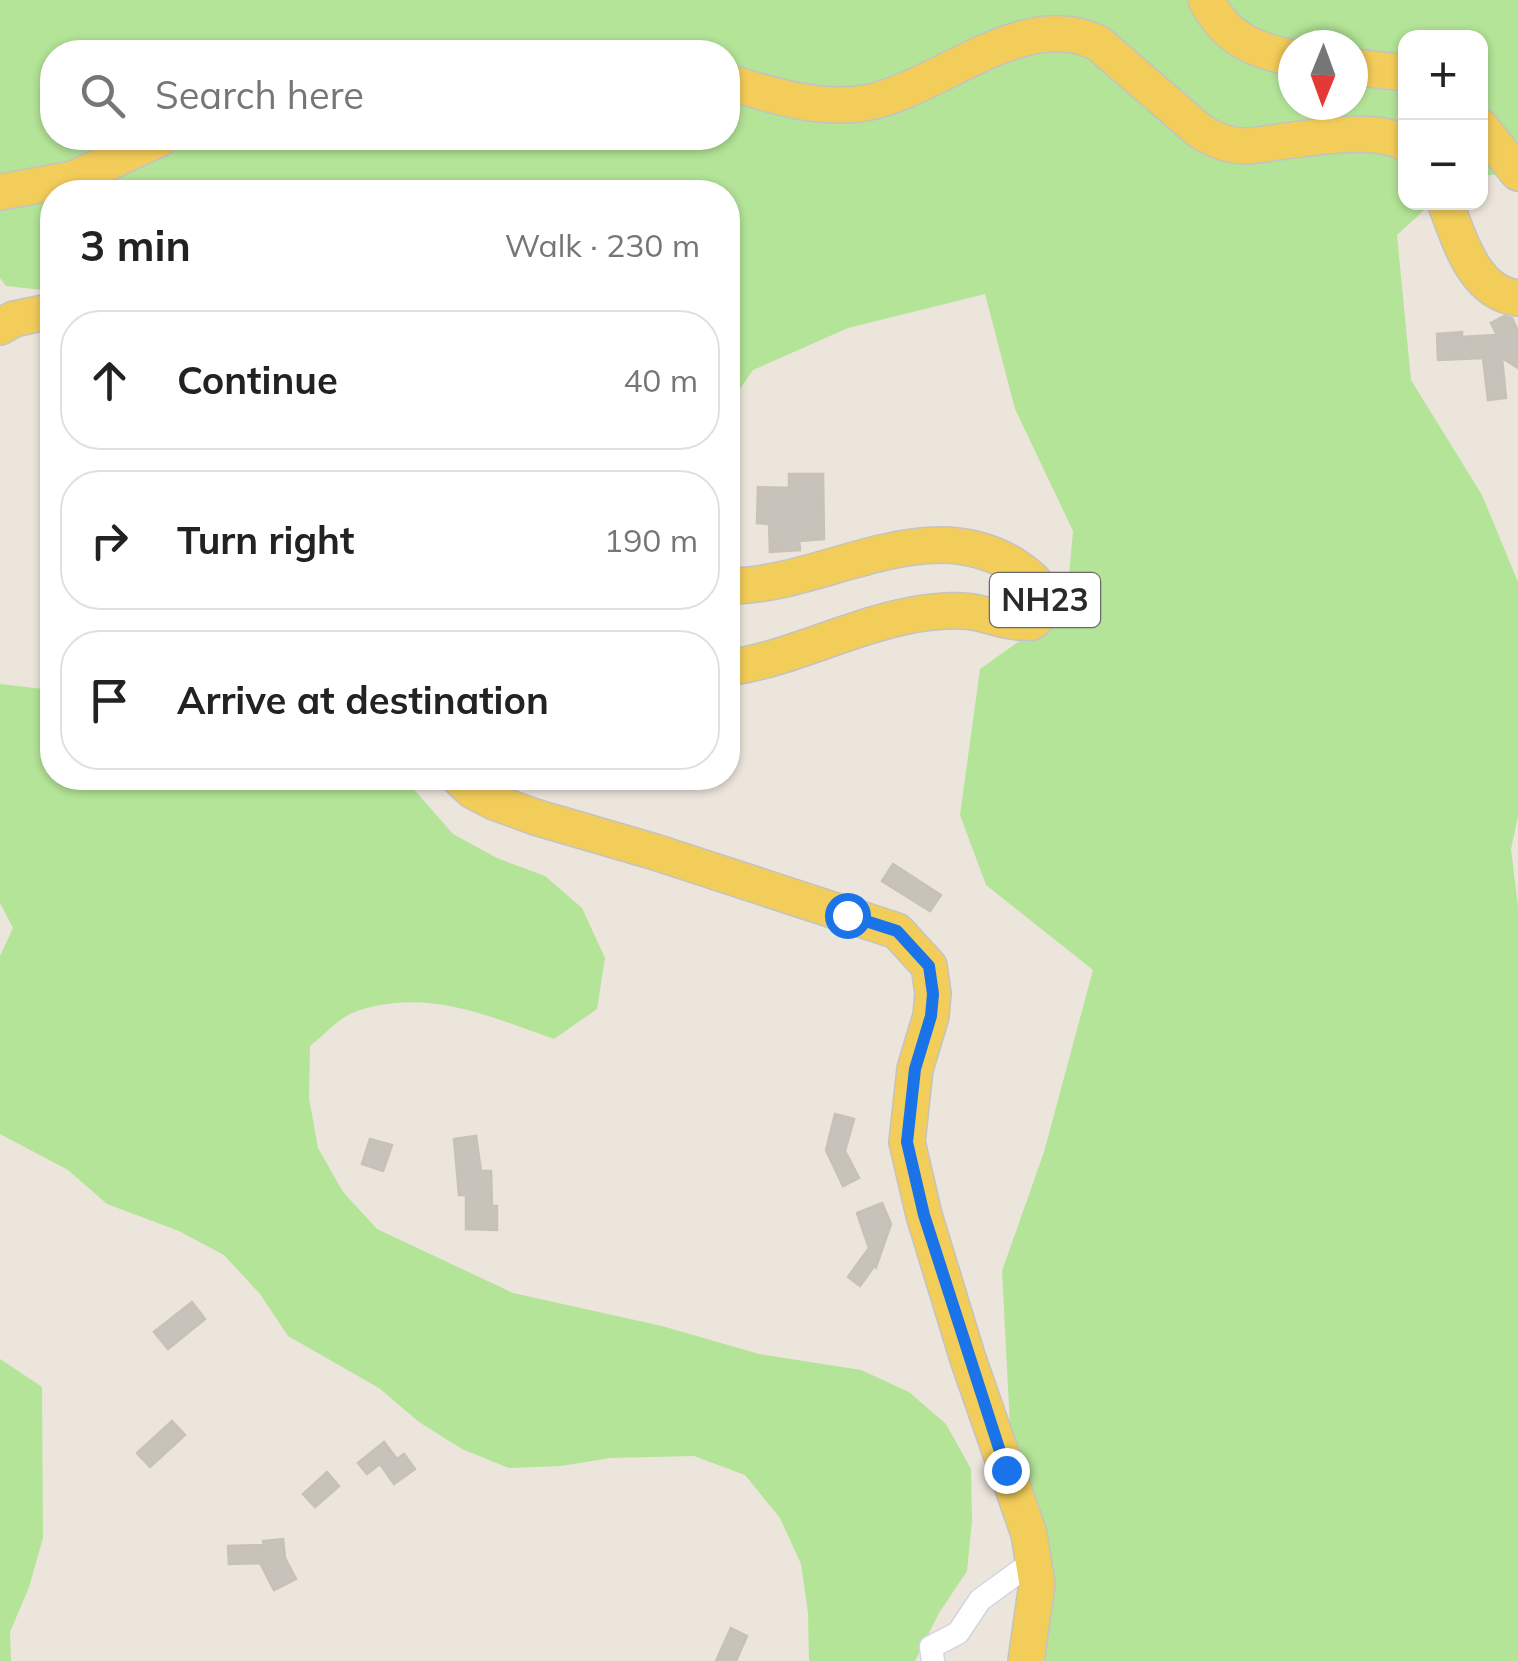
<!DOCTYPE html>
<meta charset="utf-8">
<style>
:root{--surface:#fff;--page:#f6f6f6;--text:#222;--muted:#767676;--line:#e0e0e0}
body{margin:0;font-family:Mulish,sans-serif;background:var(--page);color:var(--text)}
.controls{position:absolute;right:30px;top:30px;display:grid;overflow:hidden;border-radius:20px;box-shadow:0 2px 8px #0004}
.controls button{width:90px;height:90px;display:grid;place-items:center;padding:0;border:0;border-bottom:2px solid var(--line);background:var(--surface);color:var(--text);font:50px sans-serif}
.compass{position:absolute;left:1278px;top:30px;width:90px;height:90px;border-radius:50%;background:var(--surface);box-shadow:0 2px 8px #0004;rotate:181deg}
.stop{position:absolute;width:30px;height:30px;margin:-22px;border:8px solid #1a73e8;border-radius:50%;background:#fff}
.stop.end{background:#1a73e8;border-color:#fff;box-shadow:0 2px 10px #0008}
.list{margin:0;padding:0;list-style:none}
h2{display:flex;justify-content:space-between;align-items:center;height:130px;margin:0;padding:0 40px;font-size:42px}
h2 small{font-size:32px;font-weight:400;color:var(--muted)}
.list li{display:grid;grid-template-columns:65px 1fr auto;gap:30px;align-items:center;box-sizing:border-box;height:140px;margin:0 20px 20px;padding:0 20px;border:2px solid var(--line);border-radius:40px}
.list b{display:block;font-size:38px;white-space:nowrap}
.list em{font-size:32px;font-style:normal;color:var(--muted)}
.icon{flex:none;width:55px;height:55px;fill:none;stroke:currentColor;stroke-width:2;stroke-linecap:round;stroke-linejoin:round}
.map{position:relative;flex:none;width:1518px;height:1661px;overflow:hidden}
.search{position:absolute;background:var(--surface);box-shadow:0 2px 8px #0004;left:40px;top:40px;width:700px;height:110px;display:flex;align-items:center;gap:25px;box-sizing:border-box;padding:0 35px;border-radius:40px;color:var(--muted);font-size:38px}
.panel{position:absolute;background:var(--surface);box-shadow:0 2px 8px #0004;left:40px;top:180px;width:700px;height:610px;border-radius:40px}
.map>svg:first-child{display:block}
.green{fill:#b3e497;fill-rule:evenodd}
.building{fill:#c7c3ba;stroke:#c8c1b5;stroke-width:2.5}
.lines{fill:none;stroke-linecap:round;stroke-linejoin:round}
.street-casing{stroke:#d1d5e3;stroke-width:25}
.primary-casing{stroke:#c3c3c3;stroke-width:38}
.street{stroke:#fff;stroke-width:22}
.primary{stroke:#f3cd5a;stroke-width:35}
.route{stroke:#1a73e8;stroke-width:12}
.labels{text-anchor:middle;stroke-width:8;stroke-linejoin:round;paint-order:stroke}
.shield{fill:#fff;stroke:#6a6a6a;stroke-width:2.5}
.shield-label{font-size:32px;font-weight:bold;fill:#2a2a2a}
</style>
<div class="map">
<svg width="1518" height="1661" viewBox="0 0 1518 1661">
<rect width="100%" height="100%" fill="#ece5dc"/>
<!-- green -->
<g class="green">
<path d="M 0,0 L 1518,0 L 1518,172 L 1481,176 L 1480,38 L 1406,38 L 1406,202 L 1432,203 L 1397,235 L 1411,380 L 1482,495 L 1518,582 L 1518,816 L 1511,849 L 1518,906 L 1518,1661 L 1042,1661 L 1010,1426 L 1002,1271 L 1044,1152 L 1093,970 L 986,885 L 960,815 L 980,669 L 1066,608 L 1073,531 L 1015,409 L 985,294 L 848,328 L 753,370 L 728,406 L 728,192 L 52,192 L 52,291 L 6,286 L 0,278 ZM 1293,45 L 1353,45 L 1353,105 L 1293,105 ZM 52,52 L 728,52 L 728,138 L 52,138 Z"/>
<path d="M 0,684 L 52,690 L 52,778 L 404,778 L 453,834 L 497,858 L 545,876 L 582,908 L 605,958 L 597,1009 L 554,1039 C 489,1016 423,986 352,1013 C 338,1019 323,1036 310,1046 L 309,1098 L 318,1148 L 343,1192 L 377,1229 L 513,1293 L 662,1326 L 759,1354 L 861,1370 L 909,1392 L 946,1424 L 971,1469 L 972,1521 L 967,1571 L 939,1613 L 915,1661 L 809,1661 L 808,1613 L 801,1564 L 780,1518 L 745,1475 L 694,1456 L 610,1458 L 561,1466 L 509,1468 L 462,1449 L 419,1422 L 379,1388 L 288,1336 L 260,1294 L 224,1255 L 179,1231 L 107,1204 L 68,1170 L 0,1134 L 0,956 L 13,928 L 0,903 Z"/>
<polygon points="0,1359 42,1387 43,1538 29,1587 10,1632 11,1661 0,1661"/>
</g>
<!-- building -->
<g class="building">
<polygon points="1504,316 1512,318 1518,331 1518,368 1502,358 1506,398 1488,400 1483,358 1438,360 1437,334 1462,332 1462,337 1497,335 1491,323"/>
<polygon points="789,474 823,474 824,539 799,541 800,550 770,552 769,524 757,523 758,487 789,488"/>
<polygon points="893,864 941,895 930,911 882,881"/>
<polygon points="835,1114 854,1119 845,1151 859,1178 843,1186 826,1150"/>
<polygon points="476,1136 481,1171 491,1171 492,1206 497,1206 497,1230 466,1229 466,1195 459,1195 454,1139"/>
<polygon points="370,1139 392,1145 383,1171 362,1164"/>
<polygon points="882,1203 891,1224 876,1267 875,1265 860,1286 848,1277 869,1248 857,1213"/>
<polygon points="192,1302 205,1319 168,1349 154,1332"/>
<polygon points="172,1421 185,1435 150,1467 137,1453"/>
<polygon points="384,1442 397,1459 404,1454 415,1469 394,1484 380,1464 367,1474 358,1463"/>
<polygon points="327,1472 339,1486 315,1507 303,1494"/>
<polygon points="283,1539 285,1558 296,1579 274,1590 260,1563 229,1564 228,1546 264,1545 263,1541"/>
<polygon points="731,1628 747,1636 736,1661 716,1661"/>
</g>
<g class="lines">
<!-- street casing -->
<g class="street-casing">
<polyline id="street" points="933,1661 931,1647 958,1633 980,1600 1035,1560"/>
</g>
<!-- primary casing -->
<g class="primary-casing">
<g id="primary">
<path d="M 1206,0 C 1226,38 1252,50 1293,58"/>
<polyline points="1353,67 1406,73"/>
<path d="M 728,82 C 770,95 821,111 865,103 C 940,89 1023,6 1098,43 L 1200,131 C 1216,141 1229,146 1249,146 C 1287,142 1374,123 1406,144"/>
<polyline points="1480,126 1518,173"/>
<polyline points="0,192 73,179 161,138"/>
<path d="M 1445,202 C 1459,238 1473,293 1518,298"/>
<polyline points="0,327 14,319 52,311"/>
<path d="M 728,586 C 823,587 927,507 1018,568 C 1035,580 1045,589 1045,610 L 1032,622 C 1013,624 996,617 978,613 C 961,609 941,611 924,613 C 856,623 795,658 728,668"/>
<polyline points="459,778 473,791 494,802 535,817 655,852 897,931 929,966 933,993 931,1016 915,1069 907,1142 924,1215 968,1359 1029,1534 1037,1584 1026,1661"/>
</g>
</g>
<!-- street -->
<use href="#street" class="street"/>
<!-- primary -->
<use href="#primary" class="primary"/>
</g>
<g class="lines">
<!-- route -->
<polyline class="route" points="847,915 897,931 929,966 933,994 931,1016 915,1069 907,1142 924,1215 1006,1470"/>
</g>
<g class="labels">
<!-- shield labels -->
<rect class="shield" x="990" y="573" width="110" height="54" rx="8"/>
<g class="shield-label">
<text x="1045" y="611">NH23</text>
</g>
</g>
</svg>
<div class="controls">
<button>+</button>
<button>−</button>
</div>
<svg class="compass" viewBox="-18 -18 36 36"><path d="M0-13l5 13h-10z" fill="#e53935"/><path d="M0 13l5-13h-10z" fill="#767676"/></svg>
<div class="stop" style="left:847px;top:915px"></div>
<div class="stop end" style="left:1006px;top:1470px"></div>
<div class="search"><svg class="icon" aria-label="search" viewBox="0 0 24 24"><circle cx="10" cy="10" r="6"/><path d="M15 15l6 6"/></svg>Search here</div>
<section class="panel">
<h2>3 min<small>Walk · 230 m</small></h2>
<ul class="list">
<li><svg class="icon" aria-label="ahead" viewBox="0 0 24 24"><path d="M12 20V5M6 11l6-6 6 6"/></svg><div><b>Continue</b></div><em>40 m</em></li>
<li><svg class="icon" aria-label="right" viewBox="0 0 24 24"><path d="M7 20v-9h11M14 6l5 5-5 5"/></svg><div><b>Turn right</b></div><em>190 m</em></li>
<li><svg class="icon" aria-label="arrive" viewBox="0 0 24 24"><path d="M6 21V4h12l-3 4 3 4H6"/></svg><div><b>Arrive at destination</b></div></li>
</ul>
</section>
</div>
